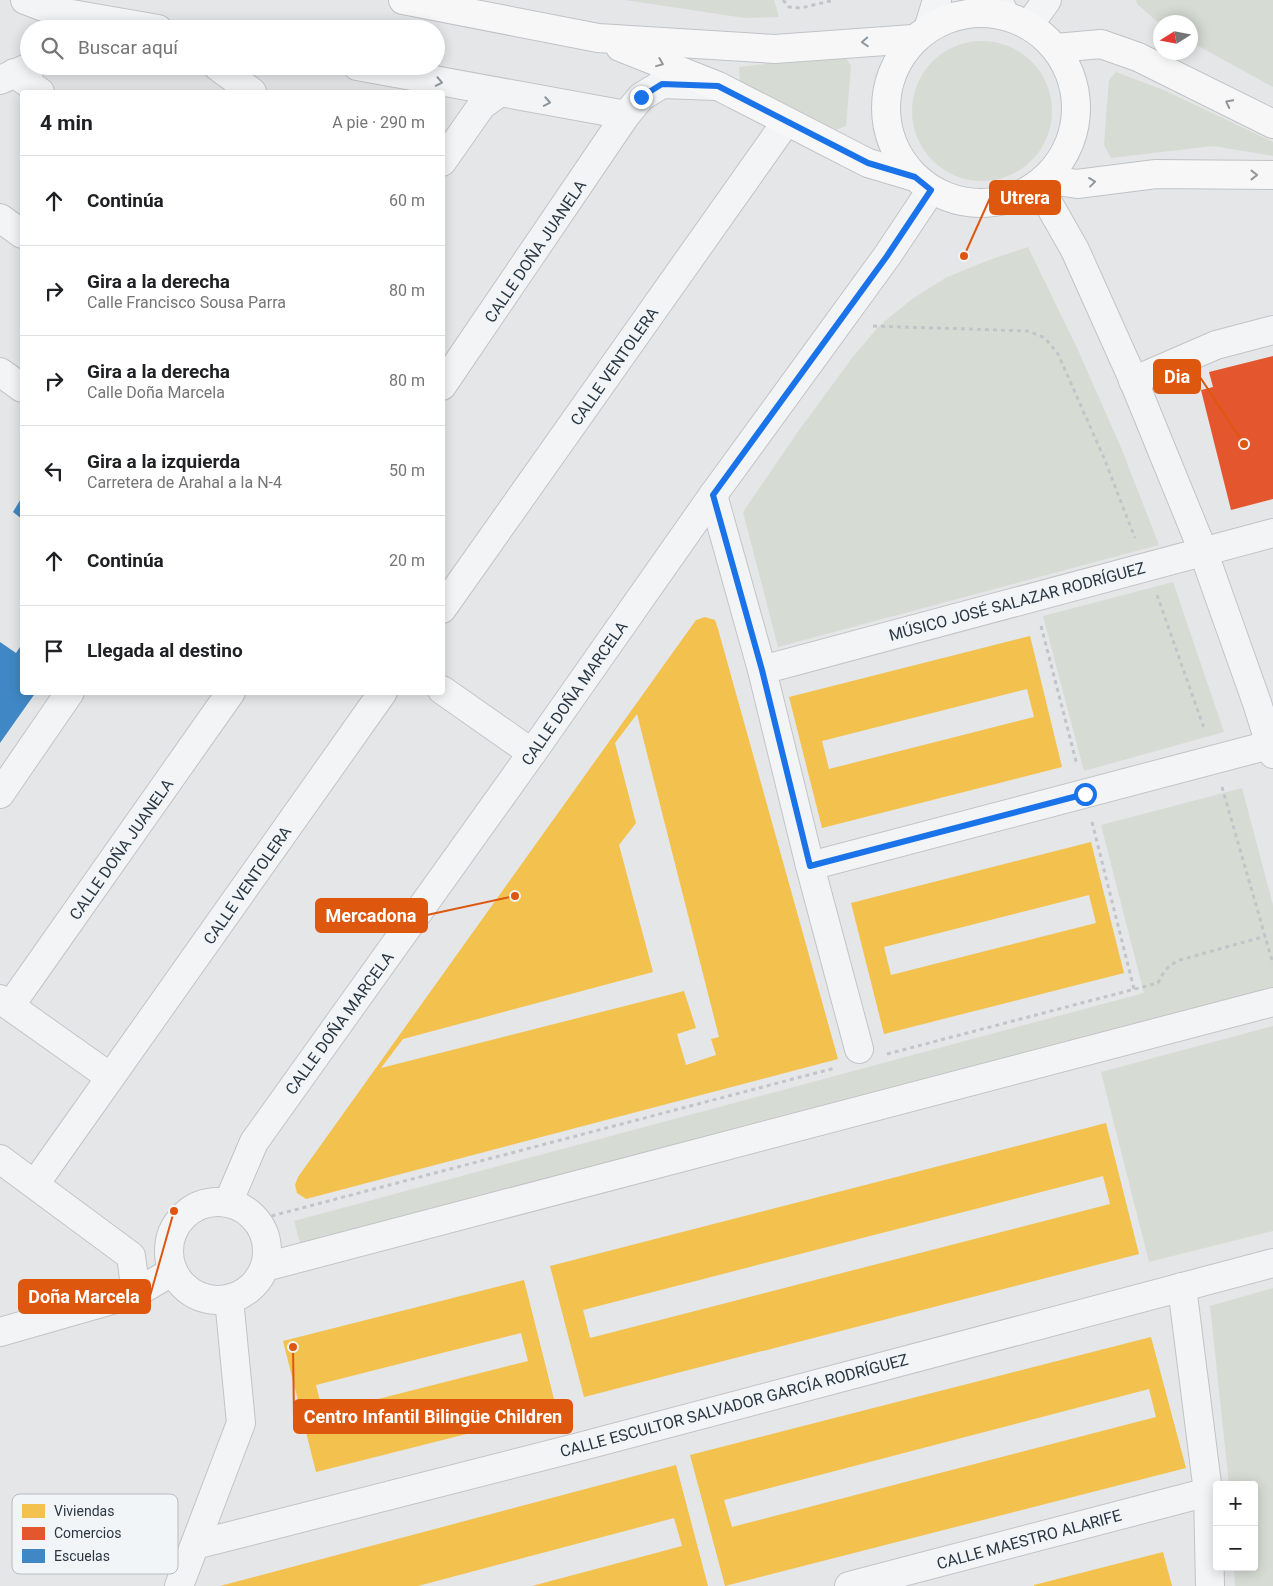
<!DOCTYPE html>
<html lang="es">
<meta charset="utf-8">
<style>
:root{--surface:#fff;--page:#f6f6f6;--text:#202124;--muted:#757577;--line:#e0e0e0}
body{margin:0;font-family:Roboto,sans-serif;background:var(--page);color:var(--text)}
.controls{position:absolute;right:15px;bottom:15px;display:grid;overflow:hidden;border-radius:5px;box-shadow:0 2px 12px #0003}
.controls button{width:45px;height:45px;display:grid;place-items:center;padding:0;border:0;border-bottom:1px solid var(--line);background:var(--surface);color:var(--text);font:25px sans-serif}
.compass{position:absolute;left:1153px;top:15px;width:45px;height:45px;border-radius:50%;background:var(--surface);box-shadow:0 2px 12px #0003;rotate:259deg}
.stop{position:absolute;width:15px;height:15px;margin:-11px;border:4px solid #1a73e8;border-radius:50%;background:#fff}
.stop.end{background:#1a73e8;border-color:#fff;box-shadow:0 1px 5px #0008}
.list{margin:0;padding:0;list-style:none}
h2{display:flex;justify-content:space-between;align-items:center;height:65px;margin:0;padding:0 20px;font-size:21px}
h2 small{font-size:16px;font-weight:400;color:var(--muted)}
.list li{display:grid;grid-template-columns:32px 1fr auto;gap:15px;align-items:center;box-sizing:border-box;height:90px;padding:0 20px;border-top:1px solid var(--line)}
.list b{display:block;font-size:19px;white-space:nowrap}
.list p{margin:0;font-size:16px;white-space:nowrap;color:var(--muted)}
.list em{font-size:16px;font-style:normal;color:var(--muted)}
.icon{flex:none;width:28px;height:28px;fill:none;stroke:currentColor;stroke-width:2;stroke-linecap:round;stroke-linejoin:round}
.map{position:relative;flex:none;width:1273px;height:1586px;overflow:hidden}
.search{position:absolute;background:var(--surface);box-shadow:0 2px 12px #0003;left:20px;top:20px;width:425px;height:55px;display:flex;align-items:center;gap:12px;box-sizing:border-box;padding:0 18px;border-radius:28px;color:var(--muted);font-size:19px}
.panel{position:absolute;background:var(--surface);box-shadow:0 2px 12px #0003;left:20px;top:90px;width:425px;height:605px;border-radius:5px}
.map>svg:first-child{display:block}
.green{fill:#d6dcd4}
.homes{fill:#f2c14e;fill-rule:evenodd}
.shops{fill:#e4572e}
.schools{fill:#3f88c5}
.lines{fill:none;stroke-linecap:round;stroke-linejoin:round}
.minor-casing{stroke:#c2c4c6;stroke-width:30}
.major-casing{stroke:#c0c3c6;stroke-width:30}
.path{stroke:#c2c5c8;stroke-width:3;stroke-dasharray:4 4;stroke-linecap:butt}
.minor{stroke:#f3f4f6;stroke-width:28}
.major{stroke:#f7f7f7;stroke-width:28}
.oneway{stroke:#90979c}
.oneway2{stroke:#8e969c}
.route{stroke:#1a73e8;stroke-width:6}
.labels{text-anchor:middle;stroke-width:5;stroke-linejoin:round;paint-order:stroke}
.street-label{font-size:16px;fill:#2a3742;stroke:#f2f5f8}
.key{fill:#f2f5f8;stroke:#b6bcc1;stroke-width:1}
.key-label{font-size:14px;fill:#2a3742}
.leader{fill:none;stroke:#de570f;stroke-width:2}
.callout-dot{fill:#de570f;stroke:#f2f5f8;stroke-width:2}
.callout{fill:#de570f;stroke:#de570f;stroke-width:2}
.callout-label{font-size:18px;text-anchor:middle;font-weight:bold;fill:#fff}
</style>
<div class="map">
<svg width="1273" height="1586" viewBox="0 0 1273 1586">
<rect width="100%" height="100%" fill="#e4e6e8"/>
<!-- green -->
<g class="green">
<polygon points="625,0 774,0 779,17 745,18"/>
<polygon points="1136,0 1273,0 1273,87 1191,42 1190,22 1160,22 1160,24 1137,4"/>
<circle cx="982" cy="111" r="70"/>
<polygon points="844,55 851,66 846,126 833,131 740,83 739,67"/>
<polygon points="1116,72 1166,91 1273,142 1273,156 1213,146 1111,158 1104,145 1109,80"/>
<polygon points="1028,247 1078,350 1122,450 1159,545 778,647 743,512 797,433 852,358 879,326 912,299 947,277 992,259"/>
<polygon points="1173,582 1224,732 1084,771 1043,616"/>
<polygon points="1242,788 1273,905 1273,988 300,1243 294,1221 1144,993 1101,825"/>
<polygon points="1273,1026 1273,1231 1149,1262 1101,1072"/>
<polygon points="1273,1288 1273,1586 1235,1586 1234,1567 1254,1567 1254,1485 1229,1485 1210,1306"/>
</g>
<!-- homes -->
<g class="homes">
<path d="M 705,617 L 715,620 L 718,629 L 838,1059 L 306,1199 L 297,1193 L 295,1185 L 298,1177 L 696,620 ZM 637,714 L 719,1037 L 711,1039 L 716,1055 L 686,1065 L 677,1034 L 696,1028 L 684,991 L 381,1068 L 403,1039 L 653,972 L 619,845 L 636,823 L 615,743 Z"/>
<path d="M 1030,636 L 1062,767 L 822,828 L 789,697 ZM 1027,689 L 1034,717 L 829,769 L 822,741 Z"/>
<path d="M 1091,842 L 1124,973 L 884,1034 L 851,903 ZM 1089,895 L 1096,923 L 891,975 L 884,947 Z"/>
<path d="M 1106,1123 L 1139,1254 L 584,1397 L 550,1266 ZM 1103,1176 L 1110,1204 L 590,1338 L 583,1310 Z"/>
<path d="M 524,1280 L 557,1411 L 316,1472 L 283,1341 ZM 521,1333 L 528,1361 L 323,1413 L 316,1385 Z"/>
<path d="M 1151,1337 L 1186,1468 L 725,1586 L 690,1455 ZM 1149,1389 L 1156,1417 L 732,1527 L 724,1500 Z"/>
<polygon points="676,1465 708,1586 532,1586 682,1546 674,1518 418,1586 220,1586"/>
<polygon points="1163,1552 1172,1586 1034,1586 1034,1585"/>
</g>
<!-- shops -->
<polygon class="shops" points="1273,356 1273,499 1231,510 1201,390 1213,387 1209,372"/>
<!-- schools -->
<g class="schools">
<polygon points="22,497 22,519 13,512"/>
<polygon points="0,642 16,653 22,644 22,692 36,692 0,743"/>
</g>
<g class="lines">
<!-- minor casing -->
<g class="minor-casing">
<g id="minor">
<polyline points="25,0 54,11 158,29"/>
<polyline points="998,0 1005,15"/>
<polyline points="1029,25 1047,0"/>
<polyline points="929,26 937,0"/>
<polyline points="217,66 252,92"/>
<polyline points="357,66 626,115 641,97 662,84 716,86"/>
<polyline points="14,73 40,92"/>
<polyline points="0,80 32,66"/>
<polyline points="442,162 482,105 499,93"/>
<polyline points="1038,185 1075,250 1132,377 1203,551 1257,703 1273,754"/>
<polyline points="0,218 22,234"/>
<polyline points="0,372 22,388"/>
<polyline points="1133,381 1216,345 1273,330"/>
<polyline points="442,386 626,115"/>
<polyline points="713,495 762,670 810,866 859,1049"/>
<polyline points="442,609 786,122"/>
<polyline points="762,670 1273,533"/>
<polyline points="442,690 532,753"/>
<polyline points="0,794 70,692"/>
<polyline points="810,866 1273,744"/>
<polyline points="0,999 110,1077"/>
<polyline points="10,1006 231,692"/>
<polyline points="0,1159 131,1256 136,1293"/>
<polyline points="35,1184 383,692"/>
<circle cx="218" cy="1251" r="49"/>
<polyline points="228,1203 254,1142 532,753 713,495 887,256 931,190"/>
<polyline points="265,1267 1273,1002"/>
<polyline points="1182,1287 1208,1492 1210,1586"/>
<polyline points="0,1332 136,1293 173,1271"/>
<polyline points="195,1545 583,1446 1273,1263"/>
<polyline points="179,1586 241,1423 229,1299"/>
<polyline points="849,1586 1208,1492"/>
</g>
</g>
<!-- major casing -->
<g class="major-casing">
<g id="major">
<polyline points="403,0 598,38 775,49 913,39"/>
<circle cx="981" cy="108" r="95"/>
<polyline points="620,47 718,86 868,163 915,177"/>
<polyline points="1056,48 1101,44 1138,57 1273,124"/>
<polyline points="1044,179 1077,184 1156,174 1273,175"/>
</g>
</g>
<!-- path -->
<g class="path">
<polyline points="783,0 789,7 801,8 834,0"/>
<polyline points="873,326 1028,331 1045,338 1058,354 1104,458 1135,538"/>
<polyline points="1157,595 1205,731"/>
<polyline points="1041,626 1077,765"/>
<polyline points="1222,787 1273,964"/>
<polyline points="1092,822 1134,989"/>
<path d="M 887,1054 L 1158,983 C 1163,972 1168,965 1180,960 L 1266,936"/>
<polyline points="256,1220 835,1068"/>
</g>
<!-- minor -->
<use href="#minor" class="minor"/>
<!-- major -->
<use href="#major" class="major"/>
</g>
<!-- one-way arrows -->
<defs><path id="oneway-chevron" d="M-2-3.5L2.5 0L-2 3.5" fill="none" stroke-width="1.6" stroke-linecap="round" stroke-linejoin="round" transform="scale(1.25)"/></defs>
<g class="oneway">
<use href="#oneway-chevron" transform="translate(865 42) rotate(176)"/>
<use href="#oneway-chevron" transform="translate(660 63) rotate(22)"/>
<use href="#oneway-chevron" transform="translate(1229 103) rotate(-153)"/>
<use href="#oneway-chevron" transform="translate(1254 175)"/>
<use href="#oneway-chevron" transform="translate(1092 182) rotate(-7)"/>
</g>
<g class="oneway2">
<use href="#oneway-chevron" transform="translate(439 82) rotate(11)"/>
<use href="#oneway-chevron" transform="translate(547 102) rotate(10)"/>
</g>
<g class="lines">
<!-- route -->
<polyline class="route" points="641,97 662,84 718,86 868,163 915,177 931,190 887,256 713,495 762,670 810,866 1085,794"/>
</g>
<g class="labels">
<!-- street labels -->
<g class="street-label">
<text transform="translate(535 251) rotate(-56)" y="6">CALLE DOÑA JUANELA</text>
<text transform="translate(614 366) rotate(-55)" y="6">CALLE VENTOLERA</text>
<text transform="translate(1017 601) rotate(-15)" y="6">MÚSICO JOSÉ SALAZAR RODRÍGUEZ</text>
<text transform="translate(574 693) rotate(-55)" y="6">CALLE DOÑA MARCELA</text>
<text transform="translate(121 849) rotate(-55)" y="6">CALLE DOÑA JUANELA</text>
<text transform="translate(247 885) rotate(-55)" y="6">CALLE VENTOLERA</text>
<text transform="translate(339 1023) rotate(-54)" y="6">CALLE DOÑA MARCELA</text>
<text transform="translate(734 1405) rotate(-15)" y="6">CALLE ESCULTOR SALVADOR GARCÍA RODRÍGUEZ</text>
<text transform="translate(1029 1539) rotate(-15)" y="6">CALLE MAESTRO ALARIFE</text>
</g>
</g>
<!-- legend -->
<rect x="12" y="1494" width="166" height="80" rx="8" class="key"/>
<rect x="22" y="1504" width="23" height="14" fill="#f2c14e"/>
<rect x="22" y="1527" width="23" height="13" fill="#e4572e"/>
<rect x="22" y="1549" width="23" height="14" fill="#3f88c5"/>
<g class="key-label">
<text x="54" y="1516">Viviendas</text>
<text x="54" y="1538">Comercios</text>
<text x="54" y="1561">Escuelas</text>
</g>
<!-- callouts -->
<path class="leader" d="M964 256L990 198M1244 444L1200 377M515 896L427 915M174 1211L150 1296M293 1347L294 1417"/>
<g class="callout-dot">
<circle cx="964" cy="256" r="5"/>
<circle cx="1244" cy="444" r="5"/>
<circle cx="515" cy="896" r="5"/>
<circle cx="174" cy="1211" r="5"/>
<circle cx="293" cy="1347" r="5"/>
</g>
<g class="callout">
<rect x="990" y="181" width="70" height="33" rx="5"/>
<rect x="1154" y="360" width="46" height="33" rx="5"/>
<rect x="316" y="899" width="111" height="33" rx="5"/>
<rect x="19" y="1280" width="131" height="33" rx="5"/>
<rect x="294" y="1400" width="278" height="33" rx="5"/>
</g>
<g class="callout-label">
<text x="1025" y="204">Utrera</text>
<text x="1177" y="383">Dia</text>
<text x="371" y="922">Mercadona</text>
<text x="84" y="1303">Doña Marcela</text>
<text x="433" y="1423">Centro Infantil Bilingüe Children</text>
</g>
</svg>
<div class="controls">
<button>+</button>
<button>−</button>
</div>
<svg class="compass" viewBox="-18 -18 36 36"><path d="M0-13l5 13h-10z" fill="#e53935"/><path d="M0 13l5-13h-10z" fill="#757577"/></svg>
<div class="stop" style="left:1085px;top:794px"></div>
<div class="stop end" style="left:641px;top:97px"></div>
<div class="search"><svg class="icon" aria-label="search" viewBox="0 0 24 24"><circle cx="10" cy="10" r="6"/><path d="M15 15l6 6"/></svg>Buscar aquí</div>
<section class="panel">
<h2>4 min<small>A pie · 290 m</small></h2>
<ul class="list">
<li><svg class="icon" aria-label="ahead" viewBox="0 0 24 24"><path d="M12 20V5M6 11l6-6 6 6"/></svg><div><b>Continúa</b></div><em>60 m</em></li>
<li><svg class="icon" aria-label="right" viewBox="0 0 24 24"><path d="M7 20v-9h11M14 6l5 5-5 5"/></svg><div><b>Gira a la derecha</b><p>Calle Francisco Sousa Parra</p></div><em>80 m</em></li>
<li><svg class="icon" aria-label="right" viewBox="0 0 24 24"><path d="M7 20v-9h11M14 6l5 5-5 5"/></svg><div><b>Gira a la derecha</b><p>Calle Doña Marcela</p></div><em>80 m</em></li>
<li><svg class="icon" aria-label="left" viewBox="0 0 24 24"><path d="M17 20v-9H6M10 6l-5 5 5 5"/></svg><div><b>Gira a la izquierda</b><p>Carretera de Arahal a la N-4</p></div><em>50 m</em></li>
<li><svg class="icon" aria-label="ahead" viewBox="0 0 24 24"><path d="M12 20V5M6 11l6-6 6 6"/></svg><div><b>Continúa</b></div><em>20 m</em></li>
<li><svg class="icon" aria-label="arrive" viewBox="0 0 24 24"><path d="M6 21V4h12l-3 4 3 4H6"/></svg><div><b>Llegada al destino</b></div></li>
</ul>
</section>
</div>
